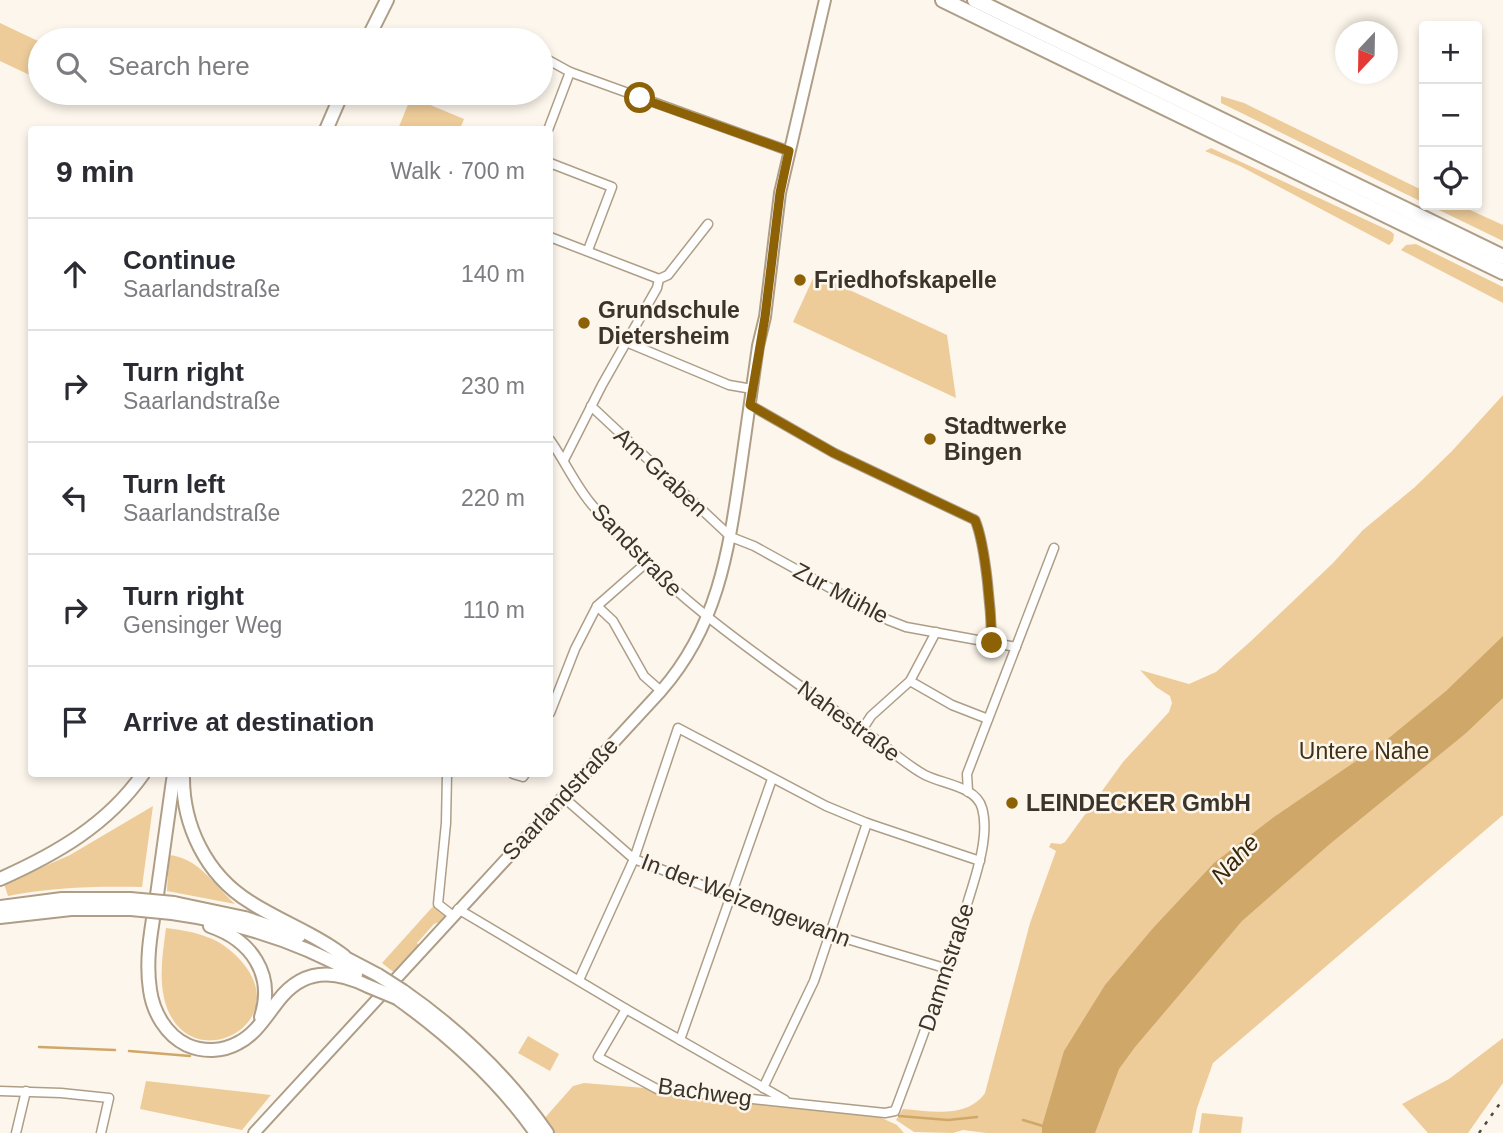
<!DOCTYPE html>
<meta charset="utf-8">
<style>
:root{--surface:#fff;--page:#f7f7f7;--text:#2b2b33;--muted:#7c7c81;--line:#e1e1e2}
body{margin:0;font-family:Arial,sans-serif;background:var(--page);color:var(--text)}
.controls{position:absolute;right:21px;top:21px;display:grid;overflow:hidden;border-radius:7px;box-shadow:0 4px 10px #0003}
.controls button{width:63px;height:63px;display:grid;place-items:center;padding:0;border:0;border-bottom:2px solid var(--line);background:var(--surface);color:var(--text);font:35px sans-serif}
.compass{position:absolute;left:1335px;top:21px;width:63px;height:63px;border-radius:50%;background:var(--surface);box-shadow:0 4px 10px #0003;rotate:202deg}
.stop{position:absolute;width:21px;height:21px;margin:-16px;border:5px solid #8d6106;border-radius:50%;background:#fff}
.stop.end{background:#8d6106;border-color:#fff;box-shadow:0 2px 7px #0008}
.list{margin:0;padding:0;list-style:none}
h2{display:flex;justify-content:space-between;align-items:center;height:91px;margin:0;padding:0 28px;font-size:30px}
h2 small{font-size:23px;font-weight:400;color:var(--muted)}
.list li{display:grid;grid-template-columns:46px 1fr auto;gap:21px;align-items:center;box-sizing:border-box;height:112px;padding:0 28px;border-top:2px solid var(--line)}
.list b{display:block;font-size:26px;white-space:nowrap}
.list p{margin:0;font-size:23px;white-space:nowrap;color:var(--muted)}
.list em{font-size:23px;font-style:normal;color:var(--muted)}
.icon{flex:none;width:38px;height:38px;fill:none;stroke:currentColor;stroke-width:2;stroke-linecap:round;stroke-linejoin:round}
.map{position:relative;flex:none;width:1503px;height:1133px;overflow:hidden}
.search{position:absolute;background:var(--surface);box-shadow:0 4px 10px #0003;left:28px;top:28px;width:525px;height:77px;display:flex;align-items:center;gap:18px;box-sizing:border-box;padding:0 24px;border-radius:38px;color:var(--muted);font-size:26px}
.panel{position:absolute;background:var(--surface);box-shadow:0 4px 10px #0003;left:28px;top:126px;width:525px;height:651px;border-radius:7px}
.map>svg:first-child{display:block}
.green{fill:#edcc9a}
.water{fill:#cfa769}
.lines{fill:none;stroke-linecap:round;stroke-linejoin:round}
.stream{stroke:#cfa769;stroke-width:2.5}
.minor-casing{stroke:#ae9e87;stroke-width:11}
.secondary-casing{stroke:#ae9e87;stroke-width:14}
.trunk-casing{stroke:#ae9e87;stroke-width:16}
.motorway-casing{stroke:#ae9e87;stroke-width:18}
.minor{stroke:#fff;stroke-width:8}
.secondary{stroke:#fff;stroke-width:10}
.trunk{stroke:#fff;stroke-width:12}
.motorway{stroke:#fff;stroke-width:14}
.rail{stroke:#4e483e;stroke-width:2.5;stroke-dasharray:3.5 7;stroke-linecap:butt}
.trunk-bridge-casing{stroke:#ae9e87;stroke-width:16;stroke-linecap:butt}
.trunk-bridge{stroke:#fff;stroke-width:12}
.route{stroke:#8d6106;stroke-width:9}
.poi-dot{fill:#8d6106;stroke:#fdf6ec;stroke-width:2.5}
.labels{text-anchor:middle;stroke-width:5;stroke-linejoin:round;paint-order:stroke}
.poi-label{font-size:23px;font-weight:bold;fill:#3a342a;stroke:#fdf6ec;text-anchor:start}
.street-label{font-size:23px;fill:#3a342a;stroke:#fdf6ec}
.park-label{font-size:23px;fill:#423115;stroke:#fdf6ec}
.water-label{font-size:24px;font-style:italic;fill:#39280c;stroke:#fdf6ec}
</style>
<div class="map">
<svg width="1503" height="1133" viewBox="0 0 1503 1133">
<rect width="100%" height="100%" fill="#fdf6ec"/>
<!-- green -->
<g class="green">
<polygon points="0,23 40,42 40,80 0,61"/>
<polygon points="1221,96 1244,103 1424,191 1424,203 1221,103"/>
<polygon points="411,97 464,119 460,129 398,129"/>
<polygon points="1211,148 1390,231 1394,234 1393,241 1389,245 1240,166 1205,151"/>
<polygon points="1444,205 1459,205 1503,225 1503,241 1439,210"/>
<polygon points="1416,244 1503,287 1503,303 1401,250 1406,245"/>
<polygon points="815,274 947,335 956,398 793,322"/>
<path d="M 1503,395 L 1503,815 L 1213,1063 L 1197,1108 L 1192,1133 L 986,1133 L 963,1130 L 953,1133 L 914,1132 L 896,1120 L 903,1109 C 930,1111 967,1119 985,1093 L 1030,923 L 1056,851 L 1049,847 L 1051,843 L 1061,844 L 1065,842 L 1123,762 L 1169,712 L 1172,703 L 1170,696 L 1156,687 L 1140,670 L 1189,684 L 1216,672 L 1251,641 L 1333,563 L 1363,530 L 1415,487 L 1452,451 Z"/>
<path d="M 153,806 L 142,887 C 96,886 53,887 8,896 L 4,884 L 70,855 Z"/>
<path d="M 169,855 C 199,858 214,885 235,904 L 167,891 Z"/>
<polygon points="436,903 445,915 445,920 434,924 417,943 420,948 396,974 382,963"/>
<path d="M 166,928 C 197,932 221,937 242,962 C 297,1026 184,1082 164,998 C 159,975 163,951 166,928 Z"/>
<polygon points="528,1036 559,1054 550,1071 518,1053"/>
<polygon points="1503,1038 1503,1083 1468,1133 1428,1133 1402,1104 1449,1079"/>
<polygon points="146,1081 271,1095 242,1130 140,1109"/>
<polygon points="584,1083 657,1089 873,1114 897,1125 904,1133 552,1133 543,1120 573,1086"/>
<polygon points="1202,1113 1243,1117 1241,1133 1199,1133"/>
</g>
<!-- water -->
<polygon class="water" points="1503,636 1503,698 1465,734 1331,843 1242,921 1135,1047 1119,1069 1095,1133 1042,1133 1042,1126 1064,1051 1105,985 1154,927 1214,863 1274,817 1384,742 1446,691"/>
<g class="lines">
<!-- stream -->
<g class="stream">
<polyline points="39,1047 115,1050"/>
<polyline points="129,1051 190,1056"/>
<polyline points="899,1116 948,1120 977,1117"/>
<polyline points="1023,1120 1043,1126"/>
</g>
<!-- minor casing -->
<g class="minor-casing">
<g id="minor">
<polyline points="541,56 570,72 789,151"/>
<polyline points="548,130 570,72"/>
<polyline points="550,163 612,187 588,250"/>
<polyline points="550,237 659,279"/>
<polyline points="626,342 729,385 752,389"/>
<path d="M 750,405 L 834,453 L 975,520 C 986,546 991,613 992,643"/>
<polyline points="591,406 731,537 754,546 888,620 906,627 1016,647"/>
<path d="M 550,440 C 565,461 576,487 593,506 C 672,602 778,669 878,741 C 893,752 908,766 925,775 C 942,784 976,786 982,808 C 990,835 976,875 968,901 C 947,973 921,1041 895,1111 L 885,1113 L 657,1089 L 598,1057 L 626,1009"/>
<polyline points="564,460 602,385 657,288 659,279 668,275 708,224"/>
<polyline points="597,606 613,621 644,676 661,691"/>
<polyline points="910,681 952,705 988,719"/>
<polyline points="550,713 575,649 597,606 646,563"/>
<polyline points="862,730 871,716 910,681 936,632"/>
<polyline points="447,774 446,823 438,904 452,915"/>
<polyline points="513,774 523,777 525,774"/>
<polyline points="968,792 967,774 1054,548"/>
<polyline points="562,796 634,859 830,934 948,969"/>
<polyline points="458,909 626,1009 785,1100"/>
<polyline points="579,980 634,859 678,728 826,806 867,823 980,861"/>
<polyline points="680,1040 772,779"/>
<polyline points="763,1088 814,981 867,823"/>
<polyline points="0,1091 61,1093 109,1098 101,1133"/>
<polyline points="16,1133 26,1091"/>
</g>
</g>
<!-- secondary casing -->
<g class="secondary-casing">
<path id="secondary" d="M 254,1133 L 661,691 C 717,627 728,555 740,473 C 746,431 752,388 758,346 L 765,317 L 780,193 L 825,0"/>
</g>
<!-- trunk casing -->
<g class="trunk-casing">
<g id="trunk">
<polyline points="367,40 387,0"/>
<polyline points="326,130 342,93"/>
<path d="M 174,774 C 168,814 163,854 157,895 C 152,926 145,958 150,990 C 153,1012 166,1035 187,1045 C 203,1052 222,1052 238,1043 C 256,1034 266,1016 278,1001 C 303,968 334,969 368,986"/>
<path d="M 183,774 C 182,825 206,875 250,902 C 281,922 316,934 344,956"/>
<path d="M 0,879 C 56,854 107,825 143,774"/>
<polyline points="174,903 245,918 299,936"/>
<polyline points="0,907 62,899 130,899"/>
<path d="M 172,913 C 236,922 300,942 356,974"/>
<polyline points="0,917 71,909 131,909"/>
<path d="M 210,926 C 251,940 275,974 261,1017"/>
<polyline points="338,954 378,975"/>
<path d="M 403,991 C 459,1030 508,1077 547,1133"/>
<path d="M 397,998 C 450,1036 498,1079 536,1133"/>
</g>
</g>
<!-- motorway casing -->
<g class="motorway-casing">
<g id="motorway">
<polyline points="943,0 1503,272"/>
<polyline points="975,0 1503,257"/>
</g>
</g>
<!-- minor -->
<use href="#minor" class="minor"/>
<!-- secondary -->
<use href="#secondary" class="secondary"/>
<!-- trunk -->
<use href="#trunk" class="trunk"/>
<!-- motorway -->
<use href="#motorway" class="motorway"/>
<!-- rail -->
<polyline class="rail" points="1479,1133 1503,1099"/>
<!-- trunk-bridge casing -->
<g class="trunk-bridge-casing">
<g id="trunk-bridge">
<polyline points="130,899 174,903"/>
<polyline points="131,909 172,913"/>
<polyline points="378,975 403,991"/>
<polyline points="368,986 397,998"/>
</g>
</g>
<!-- trunk-bridge -->
<use href="#trunk-bridge" class="trunk-bridge"/>
</g>
<g class="lines">
<!-- route -->
<path class="route" d="M 640,98 L 789,151 L 780,193 L 765,317 L 750,405 L 834,453 L 975,520 C 986,546 991,613 992,643"/>
</g>
<!-- markers -->
<g class="poi-dot">
<circle cx="800" cy="280" r="7"/>
<circle cx="584" cy="323" r="7"/>
<circle cx="930" cy="439" r="7"/>
<circle cx="1012" cy="803" r="7"/>
</g>
<g class="labels">
<!-- poi labels -->
<g class="poi-label">
<text x="814" y="288">Friedhofskapelle</text>
<text x="598" y="318">Grundschule<tspan x="598" dy="26">Dietersheim</tspan></text>
<text x="944" y="434">Stadtwerke<tspan x="944" dy="26">Bingen</tspan></text>
<text x="1026" y="811">LEINDECKER GmbH</text>
</g>
<!-- street labels -->
<g class="street-label">
<text transform="translate(661 472) rotate(43)" y="8">Am Graben</text>
<text transform="translate(637 550) rotate(46)" y="8">Sandstraße</text>
<text transform="translate(841 593) rotate(28)" y="8">Zur Mühle</text>
<text transform="translate(849 721) rotate(36)" y="8">Nahestraße</text>
<text transform="translate(560 799) rotate(-47)" y="8">Saarlandstraße</text>
<text transform="translate(746 900) rotate(21)" y="8">In der Weizengewann</text>
<text transform="translate(946 967) rotate(-72)" y="8">Dammstraße</text>
<text transform="translate(705 1092) rotate(8)" y="8">Bachweg</text>
</g>
<!-- park labels -->
<g class="park-label">
<text x="1364" y="759">Untere Nahe</text>
</g>
<!-- water labels -->
<g class="water-label">
<text transform="translate(1235 859) rotate(-47)" y="8">Nahe</text>
</g>
</g>
</svg>
<div class="controls">
<button>+</button>
<button>−</button>
<button><svg class="icon" aria-label="locate" viewBox="0 0 24 24"><circle cx="12" cy="12" r="6"/><path d="M12 2v4M12 18v4M2 12h4M18 12h4"/></svg></button>
</div>
<svg class="compass" viewBox="-18 -18 36 36"><path d="M0-13l5 13h-10z" fill="#e53935"/><path d="M0 13l5-13h-10z" fill="#7c7c81"/></svg>
<div class="stop" style="left:640px;top:98px"></div>
<div class="stop end" style="left:992px;top:643px"></div>
<div class="search"><svg class="icon" aria-label="search" viewBox="0 0 24 24"><circle cx="10" cy="10" r="6"/><path d="M15 15l6 6"/></svg>Search here</div>
<section class="panel">
<h2>9 min<small>Walk · 700 m</small></h2>
<ul class="list">
<li><svg class="icon" aria-label="ahead" viewBox="0 0 24 24"><path d="M12 20V5M6 11l6-6 6 6"/></svg><div><b>Continue</b><p>Saarlandstraße</p></div><em>140 m</em></li>
<li><svg class="icon" aria-label="right" viewBox="0 0 24 24"><path d="M7 20v-9h11M14 6l5 5-5 5"/></svg><div><b>Turn right</b><p>Saarlandstraße</p></div><em>230 m</em></li>
<li><svg class="icon" aria-label="left" viewBox="0 0 24 24"><path d="M17 20v-9H6M10 6l-5 5 5 5"/></svg><div><b>Turn left</b><p>Saarlandstraße</p></div><em>220 m</em></li>
<li><svg class="icon" aria-label="right" viewBox="0 0 24 24"><path d="M7 20v-9h11M14 6l5 5-5 5"/></svg><div><b>Turn right</b><p>Gensinger Weg</p></div><em>110 m</em></li>
<li><svg class="icon" aria-label="arrive" viewBox="0 0 24 24"><path d="M6 21V4h12l-3 4 3 4H6"/></svg><div><b>Arrive at destination</b></div></li>
</ul>
</section>
</div>
